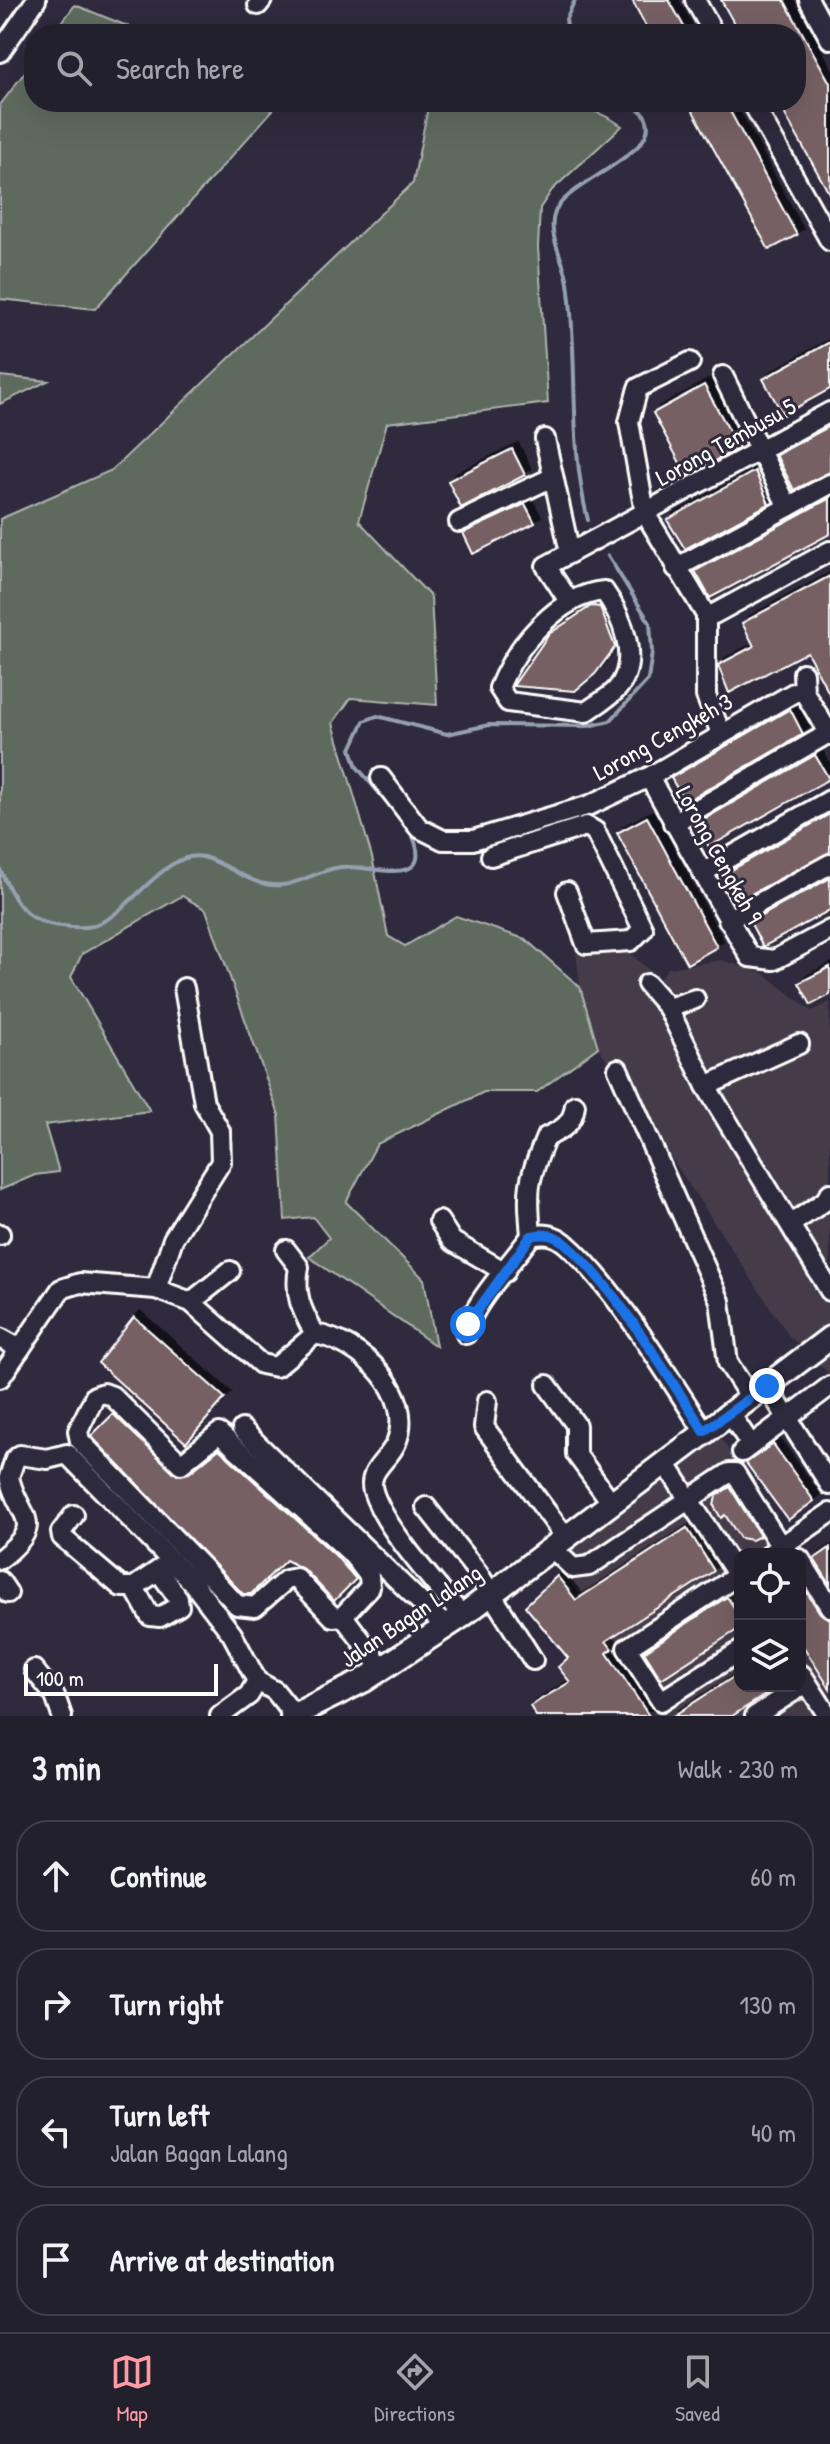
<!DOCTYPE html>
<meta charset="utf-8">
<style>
:root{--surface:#23202e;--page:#2f2d3a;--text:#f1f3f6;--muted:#a3a3aa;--line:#403e4a;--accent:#ff9aa2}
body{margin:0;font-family:"Patrick Hand",sans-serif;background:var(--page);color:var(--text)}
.controls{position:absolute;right:24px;bottom:24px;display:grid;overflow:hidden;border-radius:16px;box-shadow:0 8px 32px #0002}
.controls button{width:72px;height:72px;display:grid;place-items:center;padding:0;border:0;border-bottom:2px solid var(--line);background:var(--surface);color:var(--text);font:40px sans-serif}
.scale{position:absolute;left:24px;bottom:20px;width:194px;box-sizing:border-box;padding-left:8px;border:4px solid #fff;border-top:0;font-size:22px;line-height:28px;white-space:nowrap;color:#fff;-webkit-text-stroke:6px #2f2a3d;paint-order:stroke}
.stop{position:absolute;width:24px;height:24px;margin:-18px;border:6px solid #1a73e8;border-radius:50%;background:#fff}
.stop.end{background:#1a73e8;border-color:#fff;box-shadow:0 2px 8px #0008}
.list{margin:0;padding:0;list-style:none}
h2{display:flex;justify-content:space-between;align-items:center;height:104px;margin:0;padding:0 32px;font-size:34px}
h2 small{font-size:26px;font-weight:400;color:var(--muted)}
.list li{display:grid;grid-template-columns:52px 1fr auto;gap:24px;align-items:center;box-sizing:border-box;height:112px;margin:0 16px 16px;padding:0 16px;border:2px solid var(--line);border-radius:32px}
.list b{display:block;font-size:30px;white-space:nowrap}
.list p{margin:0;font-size:26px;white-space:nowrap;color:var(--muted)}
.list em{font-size:26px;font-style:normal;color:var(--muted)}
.icon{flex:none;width:44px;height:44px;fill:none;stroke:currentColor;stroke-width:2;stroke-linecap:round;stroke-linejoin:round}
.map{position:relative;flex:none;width:830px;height:1716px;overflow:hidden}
.search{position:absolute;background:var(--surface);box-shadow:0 8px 32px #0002;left:24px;right:24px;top:24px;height:88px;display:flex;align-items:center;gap:20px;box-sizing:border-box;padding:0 28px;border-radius:32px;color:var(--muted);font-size:30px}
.sheet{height:616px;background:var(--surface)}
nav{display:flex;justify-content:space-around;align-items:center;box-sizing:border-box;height:112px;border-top:2px solid var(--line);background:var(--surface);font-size:22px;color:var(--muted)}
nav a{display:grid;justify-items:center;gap:4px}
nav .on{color:var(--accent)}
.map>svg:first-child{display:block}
.built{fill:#443a49}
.green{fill:#5f6a5f;stroke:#afb4af;stroke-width:2}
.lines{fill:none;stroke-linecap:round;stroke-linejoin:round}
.stream{stroke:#97a0b0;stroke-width:4}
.building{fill:#766064;stroke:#fff;stroke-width:2;filter:url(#shadow)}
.minor-casing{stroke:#fff;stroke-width:24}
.major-casing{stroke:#fff;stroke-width:28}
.minor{stroke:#2f2a3d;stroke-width:18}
.major{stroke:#2f2a3d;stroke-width:22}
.route{stroke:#1a73e8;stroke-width:10}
.labels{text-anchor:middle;stroke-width:6;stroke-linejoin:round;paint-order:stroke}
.street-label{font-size:24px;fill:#fff;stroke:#2f2a3d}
</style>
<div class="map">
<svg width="830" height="1716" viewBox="0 0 830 1716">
<defs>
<filter id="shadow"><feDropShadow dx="6" dy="-6" stdDeviation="0" flood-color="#0009"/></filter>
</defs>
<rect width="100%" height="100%" fill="#2f2a3d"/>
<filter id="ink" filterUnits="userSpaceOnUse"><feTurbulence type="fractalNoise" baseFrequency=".0125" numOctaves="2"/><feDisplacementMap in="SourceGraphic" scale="16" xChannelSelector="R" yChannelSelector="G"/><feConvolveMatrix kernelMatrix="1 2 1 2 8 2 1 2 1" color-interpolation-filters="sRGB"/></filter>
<g filter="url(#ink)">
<!-- built -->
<g class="built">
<polygon points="576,952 629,952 659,979 668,968 721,960 765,974 812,1011 830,1002 830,1375 789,1336 598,1047 580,987"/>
<polygon points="718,1433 794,1554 740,1554 740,1686 800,1686 800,1564 830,1612 830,1716 659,1716 553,1556"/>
</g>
<!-- green -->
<g class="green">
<polygon points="75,5 147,34 53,34"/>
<polygon points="34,60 34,102 280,102 95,309 0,299 0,105"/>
<path d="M 429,102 C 492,102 569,88 622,126 L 552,190 L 540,208 L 538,247 L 548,403 L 387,423 L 359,521 L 431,597 L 437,705 L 351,698 L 333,723 L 372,857 L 388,936 L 405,946 L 456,916 L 525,939 L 580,987 L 598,1047 L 537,1092 L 484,1092 L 377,1144 L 346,1202 L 424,1279 L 436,1346 L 309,1257 L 329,1238 L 313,1217 L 285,1220 L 279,1115 L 206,910 L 182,896 L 82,954 L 71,977 L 150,1111 L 45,1125 L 59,1172 L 35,1175 L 0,1190 L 0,519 L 112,470 L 413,183 Z"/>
<polygon points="0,376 48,381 0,404"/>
</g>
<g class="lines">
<!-- stream -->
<g class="stream">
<polyline points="568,34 566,19 575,0"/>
<path d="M 588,520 C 568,443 579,362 568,283 C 565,261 546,234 555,212 C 567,180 674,150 642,112 C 637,107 627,105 620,102"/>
<polyline points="401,819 357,767 351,749 364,721 377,716 447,734 489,725 588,726 610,721 648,680 652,652 650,623 608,556"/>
<path d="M 0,869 C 14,901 25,923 62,926 C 73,927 88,929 98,924 C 131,911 168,848 203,857 C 230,864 251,888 282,885 C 302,883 321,869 341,867 C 368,864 439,892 411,832"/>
</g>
</g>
<!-- building -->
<g class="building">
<polygon points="632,0 669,0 688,34 650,34"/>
<polygon points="721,0 784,0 830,83 830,195 778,102 796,102 796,34 740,34"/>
<polygon points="688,102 725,102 797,235 769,250"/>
<polygon points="830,342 830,389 783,415 763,379"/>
<polygon points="704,385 739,448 687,476 653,413"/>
<polygon points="830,426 830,472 794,490 776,455"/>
<polygon points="512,449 525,475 461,508 448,481"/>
<polygon points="755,471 769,504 685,549 667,520"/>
<polygon points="830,498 830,534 710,598 695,571"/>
<polygon points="525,504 535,523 473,554 463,533"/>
<polygon points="830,576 830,695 807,652 729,693 718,665 754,646 742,623"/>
<polygon points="591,606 600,607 615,647 595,674 575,691 513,686 549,634"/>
<polygon points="790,709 803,734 685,802 671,778"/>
<polygon points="815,755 829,779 709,847 696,824"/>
<polygon points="830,814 830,852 738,901 723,875"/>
<polygon points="647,817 717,947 687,964 617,833"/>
<polygon points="830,878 830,910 763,947 750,922"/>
<polygon points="830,967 830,995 811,1005 799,983"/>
<polygon points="134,1317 225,1398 186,1443 98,1363"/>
<polygon points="113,1414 177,1475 189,1473 219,1449 335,1555 356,1579 334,1601 305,1570 286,1560 251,1594 243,1594 91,1436"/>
<polygon points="773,1444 814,1501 788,1520 746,1463"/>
<polygon points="730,1487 760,1536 752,1540 740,1538 725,1515 721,1518 714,1506 716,1496"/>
<polygon points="687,1528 714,1571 606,1641 612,1649 607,1653 649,1716 536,1716 530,1706 570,1682 558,1667 568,1658 525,1606 557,1576 576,1600"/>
<polygon points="830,1548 830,1584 814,1559"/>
<polygon points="800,1582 820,1613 830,1619 830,1689 800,1641"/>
<polygon points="727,1597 740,1616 740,1628 661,1679 644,1652"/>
<polygon points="740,1673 740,1686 779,1686 732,1716 673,1716"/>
</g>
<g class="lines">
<!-- minor casing -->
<g class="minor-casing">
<g id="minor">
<polyline points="695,0 714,34"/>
<polyline points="809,0 830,39"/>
<polyline points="258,5 262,0"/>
<polyline points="0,52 36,0"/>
<polyline points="752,102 830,241"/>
<polyline points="690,362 638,388 629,422 645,513 706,615 706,696 721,733"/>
<polyline points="723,376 788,507 830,484"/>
<polyline points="545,439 570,553"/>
<polyline points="459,522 553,477"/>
<polyline points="676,568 788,507"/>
<path d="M 604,591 C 622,616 641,661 617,689 C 609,698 595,705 586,712 L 508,702 L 499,688 C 515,647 558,595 604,591 Z"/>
<polyline points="569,601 546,566 830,412"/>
<polyline points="706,615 714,614 830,551"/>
<polyline points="803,673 804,692 830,735"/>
<polyline points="649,777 750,957 774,960 830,930"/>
<polyline points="381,778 419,828 443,840 473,840 590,805 649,777 795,692 804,692"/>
<polyline points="673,823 829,733"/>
<polyline points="491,856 586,826 595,831 643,929 631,941 586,944 567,892"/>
<polyline points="702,873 830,800"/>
<polyline points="728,920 830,864"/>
<polyline points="647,984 668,1008 706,1086 830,1291"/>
<polyline points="668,1008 695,999"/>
<polyline points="618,1069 720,1301 728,1363 750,1397"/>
<polyline points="706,1086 799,1044"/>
<polyline points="439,1221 452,1241 505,1272"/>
<polyline points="791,1224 825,1201 830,1193"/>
<polyline points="0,1235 0,1234"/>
<path d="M 531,1236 C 544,1233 554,1234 565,1243 C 615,1286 667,1375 704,1431"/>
<path d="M 286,1250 L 299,1267 C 294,1294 301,1310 315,1334"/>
<polyline points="156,1289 173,1239 221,1162 220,1131 204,1103 184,988"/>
<polyline points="191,1302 230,1271"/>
<path d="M 466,1334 C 470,1306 514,1260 531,1236 C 527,1187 527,1183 546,1137 C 562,1130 573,1124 575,1105"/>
<polyline points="0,1338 20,1349"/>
<path d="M 0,1378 L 61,1289 L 80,1283 L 156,1289 L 191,1302 L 261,1364 L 276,1367 L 315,1334 C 359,1341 417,1393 396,1443 C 389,1460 367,1470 373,1491 C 384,1528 437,1585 462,1616"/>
<polyline points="547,1385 576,1425 576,1454 611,1502"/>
<polyline points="767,1386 830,1485"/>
<polyline points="487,1401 484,1427 566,1538"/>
<polyline points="729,1412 751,1445"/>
<polyline points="242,1429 446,1627"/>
<polyline points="742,1452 830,1386"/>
<polyline points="664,1461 740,1579"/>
<polyline points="426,1507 478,1573 533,1660"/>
<polyline points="74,1515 61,1532 62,1537 121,1587 134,1587 172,1561"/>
<polyline points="552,1548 573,1568 589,1566 729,1473 735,1473 781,1547"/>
<polyline points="770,1554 830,1513"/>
<path d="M 0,1559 C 49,1521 18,1519 9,1477 L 15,1459 L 20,1455 L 47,1459 L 67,1454 L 192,1582 L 232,1634 L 257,1681 L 275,1691 L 294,1715"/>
<polyline points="800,1559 830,1607"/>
<polyline points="740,1574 627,1648 661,1701 740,1651"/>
<polyline points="0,1581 8,1593"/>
<polyline points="192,1582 203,1568 80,1441 78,1431 95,1396 104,1393 112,1396 181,1464 219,1433 351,1553 369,1576 370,1587 343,1616 333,1617 296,1578 286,1580 255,1607 237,1605 203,1568"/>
<polyline points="134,1587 150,1616 160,1617 179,1606 178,1598 159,1571"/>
<polyline points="343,1616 383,1669"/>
<polyline points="34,1670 55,1696 62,1716"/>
<polyline points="802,1675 828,1716"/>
<polyline points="220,1716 249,1695 257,1681"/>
<polyline points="755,1716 807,1683"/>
</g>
</g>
<!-- major casing -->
<g class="major-casing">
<polyline id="major" points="292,1716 363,1681 462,1616 830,1338"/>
</g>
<!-- minor -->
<use href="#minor" class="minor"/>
<!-- major -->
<use href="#major" class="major"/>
</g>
</g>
<g class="lines" filter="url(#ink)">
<!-- route -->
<path class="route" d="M 468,1324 L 531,1236 C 544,1233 554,1234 565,1243 C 616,1287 666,1374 704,1431 L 767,1386"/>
</g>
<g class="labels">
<!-- street labels -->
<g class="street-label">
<text transform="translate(726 442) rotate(-29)" y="8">Lorong Tembusu 5</text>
<text transform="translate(663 737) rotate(-29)" y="8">Lorong Cengkeh 3</text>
<text transform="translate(719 855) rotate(61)" y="8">Lorong Cengkeh 9</text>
<text transform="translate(411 1616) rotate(-34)" y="8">Jalan Bagan Lalang</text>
</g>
</g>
</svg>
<div class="controls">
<button><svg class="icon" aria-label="locate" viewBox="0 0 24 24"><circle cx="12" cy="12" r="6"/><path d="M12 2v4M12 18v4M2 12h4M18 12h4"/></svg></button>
<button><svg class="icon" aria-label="layers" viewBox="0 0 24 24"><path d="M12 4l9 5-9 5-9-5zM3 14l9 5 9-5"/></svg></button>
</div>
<div class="scale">100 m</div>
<div class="stop" style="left:468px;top:1324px"></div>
<div class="stop end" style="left:767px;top:1386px"></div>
<div class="search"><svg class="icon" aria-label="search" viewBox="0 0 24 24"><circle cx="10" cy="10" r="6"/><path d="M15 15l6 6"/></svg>Search here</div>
</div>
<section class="sheet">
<h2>3 min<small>Walk · 230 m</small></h2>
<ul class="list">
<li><svg class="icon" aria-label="ahead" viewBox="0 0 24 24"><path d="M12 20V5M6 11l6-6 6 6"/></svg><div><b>Continue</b></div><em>60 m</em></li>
<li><svg class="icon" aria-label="right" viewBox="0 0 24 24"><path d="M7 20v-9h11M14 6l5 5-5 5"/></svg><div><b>Turn right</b></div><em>130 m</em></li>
<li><svg class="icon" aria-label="left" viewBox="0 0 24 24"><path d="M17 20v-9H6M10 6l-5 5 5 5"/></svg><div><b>Turn left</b><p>Jalan Bagan Lalang</p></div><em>40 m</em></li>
<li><svg class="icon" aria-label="arrive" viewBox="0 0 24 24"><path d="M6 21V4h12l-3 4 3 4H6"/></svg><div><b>Arrive at destination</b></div></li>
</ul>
</section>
<nav>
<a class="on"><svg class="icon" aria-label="map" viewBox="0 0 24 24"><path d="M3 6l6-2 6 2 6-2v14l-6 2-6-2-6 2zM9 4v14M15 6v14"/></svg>Map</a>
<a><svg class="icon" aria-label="directions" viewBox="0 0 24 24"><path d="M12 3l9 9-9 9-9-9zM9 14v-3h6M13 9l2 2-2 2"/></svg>Directions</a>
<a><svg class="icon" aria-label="saved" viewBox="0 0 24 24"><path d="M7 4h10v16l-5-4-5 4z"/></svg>Saved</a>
</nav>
